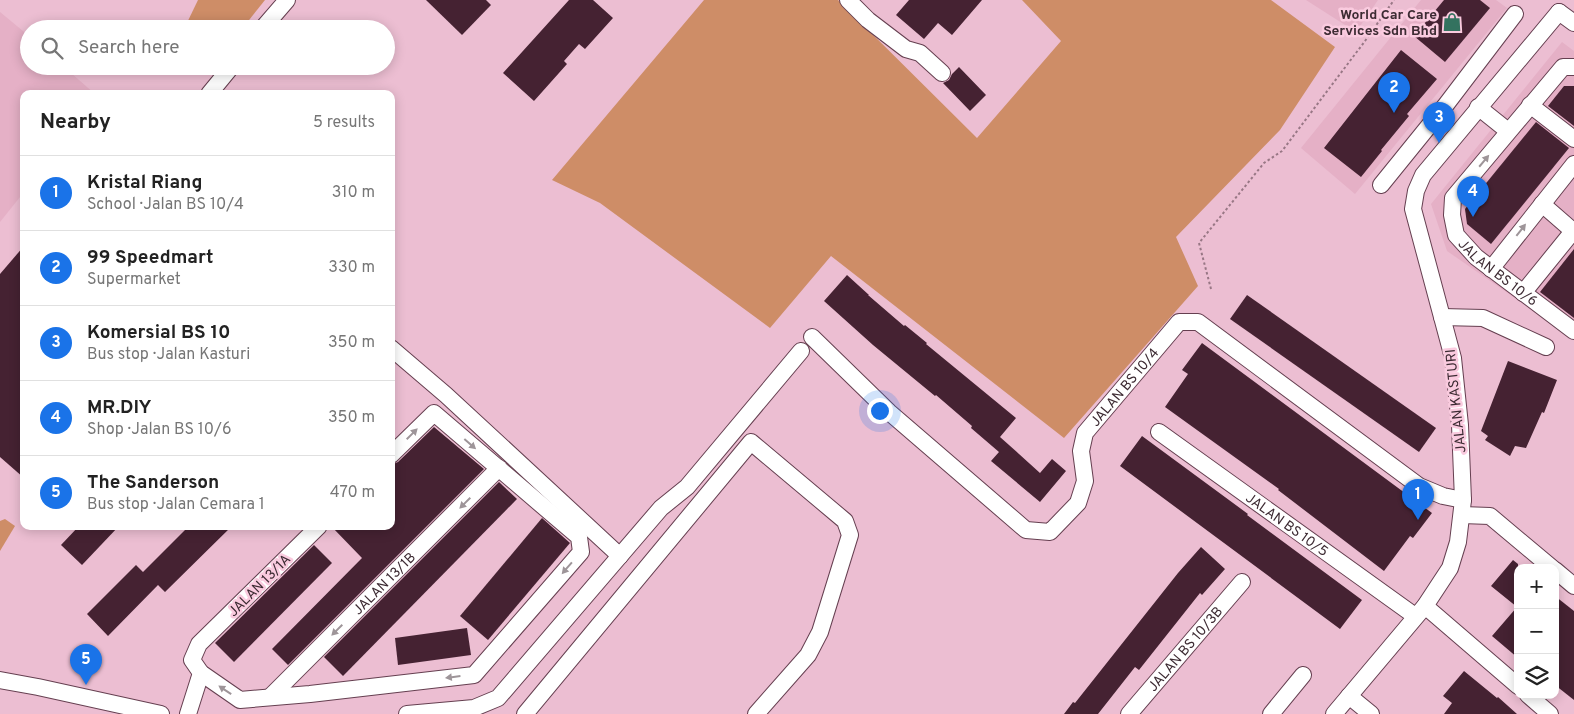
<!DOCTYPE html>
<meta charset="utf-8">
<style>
:root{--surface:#fff;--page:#f6f6f6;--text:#222;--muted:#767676;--line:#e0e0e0;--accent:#1a73e8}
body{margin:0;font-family:Overpass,sans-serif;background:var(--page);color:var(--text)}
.controls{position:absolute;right:15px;bottom:15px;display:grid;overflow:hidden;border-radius:10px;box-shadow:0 2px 12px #0003}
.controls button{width:45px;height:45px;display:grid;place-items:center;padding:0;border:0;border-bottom:1px solid var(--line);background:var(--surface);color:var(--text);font:25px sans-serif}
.you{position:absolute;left:879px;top:410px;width:18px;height:18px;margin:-12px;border:4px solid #fff;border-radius:50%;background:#1a73e8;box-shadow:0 0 0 8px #1a73e833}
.badge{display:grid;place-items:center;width:32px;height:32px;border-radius:50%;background:var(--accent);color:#fff;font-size:16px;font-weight:700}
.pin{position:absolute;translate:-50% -41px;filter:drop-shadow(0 1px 2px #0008)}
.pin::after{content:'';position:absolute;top:26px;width:18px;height:15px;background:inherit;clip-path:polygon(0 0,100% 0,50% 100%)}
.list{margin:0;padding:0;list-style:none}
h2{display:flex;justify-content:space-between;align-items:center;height:65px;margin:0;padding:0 20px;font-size:21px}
h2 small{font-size:16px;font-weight:400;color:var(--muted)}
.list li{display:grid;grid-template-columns:32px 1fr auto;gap:15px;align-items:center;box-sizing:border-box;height:75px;padding:0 20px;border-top:1px solid var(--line)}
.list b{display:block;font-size:19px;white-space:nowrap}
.list p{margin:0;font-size:16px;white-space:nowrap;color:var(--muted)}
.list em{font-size:16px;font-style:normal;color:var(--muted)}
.icon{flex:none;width:28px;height:28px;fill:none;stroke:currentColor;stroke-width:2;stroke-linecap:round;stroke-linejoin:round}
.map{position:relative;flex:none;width:1574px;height:714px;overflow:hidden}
.search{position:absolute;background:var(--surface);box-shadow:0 2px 12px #0003;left:20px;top:20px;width:375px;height:55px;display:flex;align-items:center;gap:12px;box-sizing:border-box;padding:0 18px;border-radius:28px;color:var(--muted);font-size:19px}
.panel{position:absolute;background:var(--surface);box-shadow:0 2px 12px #0003;left:20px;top:90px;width:375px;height:440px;border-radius:10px}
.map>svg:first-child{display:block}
.built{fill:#e5b0c6}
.green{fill:#ce8d67}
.building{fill:#452232}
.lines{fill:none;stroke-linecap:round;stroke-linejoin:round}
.minor-casing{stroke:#653f50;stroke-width:18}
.path{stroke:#987785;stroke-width:2;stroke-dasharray:2.5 2.5;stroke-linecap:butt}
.minor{stroke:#fff;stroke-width:16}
.oneway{fill:#9e9599}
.labels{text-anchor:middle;stroke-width:5;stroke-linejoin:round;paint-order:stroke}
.poi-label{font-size:14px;font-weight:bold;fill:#3d2b33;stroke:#facbdf;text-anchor:end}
.street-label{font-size:14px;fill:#3d2b33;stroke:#facbdf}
</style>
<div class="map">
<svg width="1574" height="714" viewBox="0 0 1574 714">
<rect width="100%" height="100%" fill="#ecbed2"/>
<!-- built -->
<g class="built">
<polygon points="1306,0 1378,0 1356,32"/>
<polygon points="1421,0 1496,0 1507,8 1355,194 1301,148"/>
<polygon points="0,12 29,36 29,66 63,66 95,94 24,94 24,192 0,222"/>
<polygon points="1562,42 1574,51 1574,339 1447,251 1431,204"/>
</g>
<!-- green -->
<g class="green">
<polygon points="198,0 265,0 242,29 184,29"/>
<polygon points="704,0 838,0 977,138 1061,41 1022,0 1271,0 1335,47 1280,130 1176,237 1198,286 1064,438 831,256 770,328 600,203 552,180"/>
<polygon points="5,519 15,526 0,551 0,521"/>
</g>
<!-- building -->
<g class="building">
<polygon points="426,0 486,0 491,5 462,35"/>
<polygon points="569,0 593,0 613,18 585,49 579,44 564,61 567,64 534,101 503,73"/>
<polygon points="909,0 982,0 952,35 938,23 924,39 896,15"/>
<polygon points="1444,0 1480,0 1490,8 1445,62 1414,36"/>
<polygon points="1401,50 1437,79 1407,114 1409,116 1381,150 1382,151 1361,177 1324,148"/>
<polygon points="959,67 986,95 970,111 943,83 949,80 952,74"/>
<polygon points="1564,86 1574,86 1574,126 1548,106"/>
<polygon points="1536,122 1569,148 1491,244 1467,224 1465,209"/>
<polygon points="24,246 24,478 0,457 0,274"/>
<polygon points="1574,249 1574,318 1540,292"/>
<polygon points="847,275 869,295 868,295 904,326 905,325 927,343 926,344 1016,418 1000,437 1019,454 1040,473 1052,459 1066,471 1040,502 991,461 999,452 971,428 972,426 936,395 935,396 873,345 824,301"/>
<polygon points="1247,295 1436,428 1419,452 1230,319"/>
<polygon points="1202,343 1432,513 1413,538 1410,536 1384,571 1278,490 1279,489 1165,407 1188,374 1182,370"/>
<polygon points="1508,361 1557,380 1544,413 1542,412 1526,448 1515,446 1510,456 1485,440 1488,436 1481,431"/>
<polygon points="434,427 484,469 288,665 272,649 362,558 331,526 391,526 391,465 398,462"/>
<polygon points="1142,436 1248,514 1247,515 1362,600 1340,629 1120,466"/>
<polygon points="499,482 517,499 343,676 324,657"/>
<polygon points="542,518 570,543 488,640 460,616"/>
<polygon points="79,526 119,526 82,565 61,545"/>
<polygon points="189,526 232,526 165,592 158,585 108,636 87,614 136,565 143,572"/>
<polygon points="314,545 332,563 234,662 215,643"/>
<polygon points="1201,547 1225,569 1202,595 1200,593 1139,670 1135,667 1098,714 1064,714 1073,702 1075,703 1178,573"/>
<polygon points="1513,560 1518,564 1518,658 1492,636 1517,607 1491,586"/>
<polygon points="1555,596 1574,611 1574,700 1555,685"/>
<polygon points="467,628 471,655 398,665 395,638"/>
<polygon points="1464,671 1497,698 1498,697 1517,714 1444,714 1452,703 1443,696"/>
</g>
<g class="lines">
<!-- minor casing -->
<g class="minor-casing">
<g id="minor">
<polyline points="848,0 868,20 906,49 920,53 942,73"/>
<polyline points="1559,12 1574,23"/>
<polyline points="262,29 287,0"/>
<path id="s1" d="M 1574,67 L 1563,67 L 1453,198 L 1452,215 L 1456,235 L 1476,257 L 1574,331"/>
<polyline points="209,94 232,66"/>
<polyline points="1530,105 1574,139"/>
<polyline points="1478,107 1508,131"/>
<polyline points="1381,185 1445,106 1515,14"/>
<polyline points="1542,204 1573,231"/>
<polyline points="1491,269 1574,164"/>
<polyline points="1523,293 1574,230"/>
<polyline points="1442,317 1483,318 1546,347"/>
<path id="s2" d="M 812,337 L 889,412 L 1026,530 L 1050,532 L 1078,503 L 1085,481 L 1081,451 L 1085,433 L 1179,322 L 1198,322 L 1419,486 L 1443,496 L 1463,500"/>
<polyline points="391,348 446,395 620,556"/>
<path id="s3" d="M 1159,432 L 1415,616"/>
<polyline points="1462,515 1490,516 1552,568"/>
<polyline points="319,526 199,644 192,660 201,673 240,700 310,694 474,675 581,552 579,537 434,413 391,455"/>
<polyline points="1555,570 1574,586"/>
<polyline points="1425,606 1518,686"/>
<polyline points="0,680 38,687 161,714"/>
<polyline points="1528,695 1550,714"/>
<polyline points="1349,696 1371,714"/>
<path id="s4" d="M 270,697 L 499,468"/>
<polyline points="188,714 201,673"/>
<polyline points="407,714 474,708 498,698 661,508 687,487 801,351"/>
<polyline points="525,714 751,442 845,521 850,535 820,632 808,655 756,714"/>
<path id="s5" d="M 1129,714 L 1242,582"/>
<polyline points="1271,714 1303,675"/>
<polyline points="1334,714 1425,606 1450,568 1458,542 1463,500 1460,425 1453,358 1413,209 1416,191 1423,175 1559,12"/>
</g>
</g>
<!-- path -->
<polyline class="path" points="1211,289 1199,243 1264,163 1282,151 1365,41 1394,0"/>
<!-- minor -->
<use href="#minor" class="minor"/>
</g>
<!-- one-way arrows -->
<defs><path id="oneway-solid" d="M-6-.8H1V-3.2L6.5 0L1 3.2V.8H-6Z" transform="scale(1.25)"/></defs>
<g class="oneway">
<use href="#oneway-solid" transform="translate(1484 161) rotate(-50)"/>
<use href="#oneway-solid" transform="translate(1521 230) rotate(-52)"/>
<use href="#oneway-solid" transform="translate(412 434) rotate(-45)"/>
<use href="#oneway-solid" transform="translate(470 444) rotate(41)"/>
<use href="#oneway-solid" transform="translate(465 503) rotate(135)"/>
<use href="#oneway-solid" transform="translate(567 568) rotate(131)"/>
<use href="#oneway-solid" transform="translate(337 630) rotate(135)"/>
<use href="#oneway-solid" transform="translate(453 677) rotate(173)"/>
<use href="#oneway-solid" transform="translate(225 690) rotate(-146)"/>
</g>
<!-- icons -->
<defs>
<g id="shop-bare" transform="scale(1.5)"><path d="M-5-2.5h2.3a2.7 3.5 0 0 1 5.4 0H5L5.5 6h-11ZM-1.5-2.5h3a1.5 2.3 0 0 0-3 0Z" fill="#33725f" stroke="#facbdf" stroke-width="2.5" paint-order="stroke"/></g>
</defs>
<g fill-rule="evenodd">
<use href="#shop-bare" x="1452" y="22"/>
</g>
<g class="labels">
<!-- poi labels -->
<g class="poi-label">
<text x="1437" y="19">World Car Care<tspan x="1437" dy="16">Services Sdn Bhd</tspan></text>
</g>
<!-- street labels -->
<g class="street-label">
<text dy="5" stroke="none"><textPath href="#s1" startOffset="276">JALAN BS 10/6</textPath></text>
<text dy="5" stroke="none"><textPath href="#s2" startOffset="485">JALAN BS 10/4</textPath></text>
<text transform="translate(1455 401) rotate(-96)" y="5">JALAN KASTURI</text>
<text dy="5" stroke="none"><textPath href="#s3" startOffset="158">JALAN BS 10/5</textPath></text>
<text dy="5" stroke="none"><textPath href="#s4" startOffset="161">JALAN 13/1B</textPath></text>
<text transform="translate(259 585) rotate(-45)" y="5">JALAN 13/1A</text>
<text dy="5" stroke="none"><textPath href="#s5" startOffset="86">JALAN BS 10/3B</textPath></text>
</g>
</g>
</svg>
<div class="controls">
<button>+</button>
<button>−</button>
<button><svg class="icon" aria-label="layers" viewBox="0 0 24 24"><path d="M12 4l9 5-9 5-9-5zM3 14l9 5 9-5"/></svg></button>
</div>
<div class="you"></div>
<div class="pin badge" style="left:1418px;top:520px">1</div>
<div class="pin badge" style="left:1394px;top:113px">2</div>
<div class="pin badge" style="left:1439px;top:143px">3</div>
<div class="pin badge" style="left:1473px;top:217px">4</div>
<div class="pin badge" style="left:86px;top:685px">5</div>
<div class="search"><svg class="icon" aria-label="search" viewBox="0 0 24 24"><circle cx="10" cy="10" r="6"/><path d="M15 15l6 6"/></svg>Search here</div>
<section class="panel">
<h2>Nearby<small>5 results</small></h2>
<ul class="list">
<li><span class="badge">1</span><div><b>Kristal Riang</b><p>School · Jalan BS 10/4</p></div><em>310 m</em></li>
<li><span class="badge">2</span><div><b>99 Speedmart</b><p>Supermarket</p></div><em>330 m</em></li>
<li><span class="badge">3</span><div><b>Komersial BS 10</b><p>Bus stop · Jalan Kasturi</p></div><em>350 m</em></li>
<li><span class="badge">4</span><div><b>MR.DIY</b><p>Shop · Jalan BS 10/6</p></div><em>350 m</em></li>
<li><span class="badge">5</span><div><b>The Sanderson</b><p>Bus stop · Jalan Cemara 1</p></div><em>470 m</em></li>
</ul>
</section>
</div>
